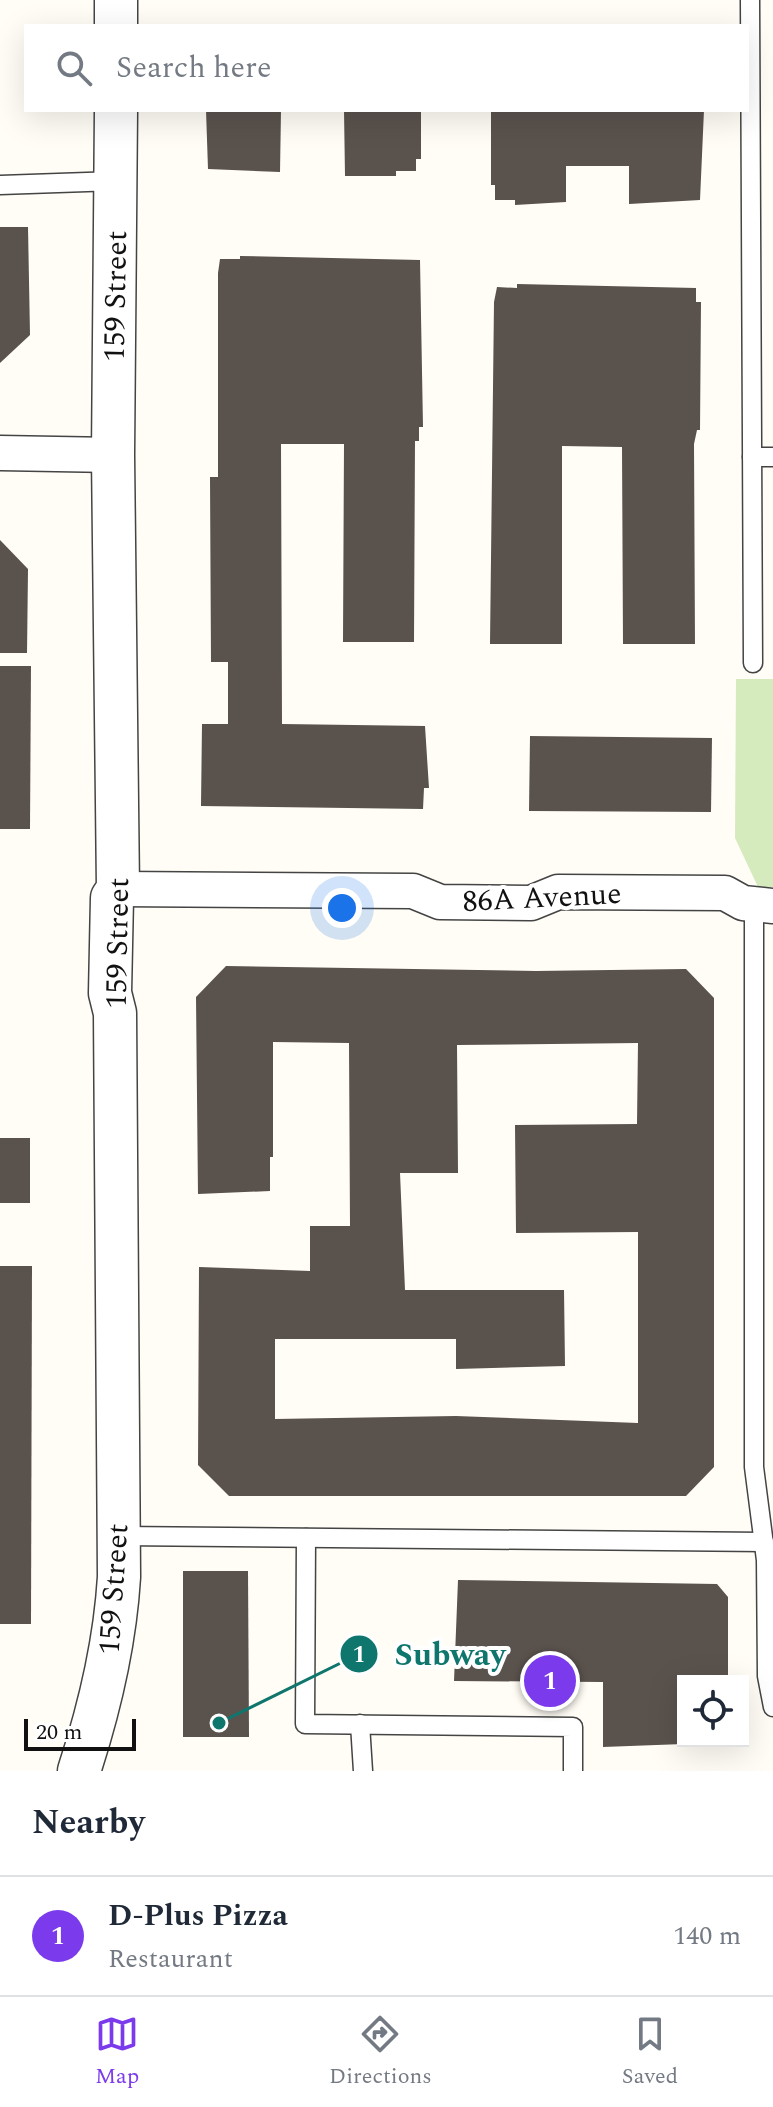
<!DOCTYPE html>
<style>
:root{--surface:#fff;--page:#f6f6f7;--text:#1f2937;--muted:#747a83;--line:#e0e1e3;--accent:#7c3aed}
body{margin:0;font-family:Spectral,serif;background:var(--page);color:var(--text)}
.controls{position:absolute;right:24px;bottom:24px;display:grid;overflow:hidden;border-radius:0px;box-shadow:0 8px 32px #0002}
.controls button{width:72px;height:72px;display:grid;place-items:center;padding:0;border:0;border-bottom:2px solid var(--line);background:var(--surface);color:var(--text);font:40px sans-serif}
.scale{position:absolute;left:24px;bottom:20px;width:112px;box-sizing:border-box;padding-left:8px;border:4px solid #111;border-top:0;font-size:22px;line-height:28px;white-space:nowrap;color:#111;-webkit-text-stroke:6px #fff;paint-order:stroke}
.you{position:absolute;left:342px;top:908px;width:28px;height:28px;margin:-20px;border:6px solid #fff;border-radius:50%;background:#1a73e8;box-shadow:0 0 0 12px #1a73e833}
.badge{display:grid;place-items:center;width:52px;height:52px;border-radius:50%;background:var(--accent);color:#fff;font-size:26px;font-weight:700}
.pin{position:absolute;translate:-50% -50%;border:4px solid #fff;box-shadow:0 2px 8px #0006}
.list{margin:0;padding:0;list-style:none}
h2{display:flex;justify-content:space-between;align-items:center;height:104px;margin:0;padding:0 32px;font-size:34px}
h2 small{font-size:26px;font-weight:400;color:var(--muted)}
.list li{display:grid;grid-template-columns:52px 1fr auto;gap:24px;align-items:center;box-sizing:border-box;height:120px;padding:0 32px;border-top:2px solid var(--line)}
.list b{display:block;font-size:30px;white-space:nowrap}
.list p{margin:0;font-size:26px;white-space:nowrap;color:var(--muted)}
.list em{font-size:26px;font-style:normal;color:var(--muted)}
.icon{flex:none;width:44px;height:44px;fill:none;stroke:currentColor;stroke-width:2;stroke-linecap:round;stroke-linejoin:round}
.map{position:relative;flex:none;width:773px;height:1771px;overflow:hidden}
.search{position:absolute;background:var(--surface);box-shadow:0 8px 32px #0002;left:24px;right:24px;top:24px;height:88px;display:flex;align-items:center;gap:20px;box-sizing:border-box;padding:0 28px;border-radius:0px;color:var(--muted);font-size:30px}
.sheet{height:224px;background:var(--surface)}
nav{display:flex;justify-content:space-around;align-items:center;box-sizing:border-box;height:112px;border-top:2px solid var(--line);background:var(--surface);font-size:22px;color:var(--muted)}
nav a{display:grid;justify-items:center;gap:4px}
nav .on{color:var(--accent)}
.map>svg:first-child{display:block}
.green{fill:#d5ebbd}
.building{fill:#5a524d;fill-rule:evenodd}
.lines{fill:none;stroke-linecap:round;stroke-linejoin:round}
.service-casing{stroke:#444;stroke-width:21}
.minor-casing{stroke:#444;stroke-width:37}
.tertiary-casing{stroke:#444;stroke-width:45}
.service{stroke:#fff;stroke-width:18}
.minor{stroke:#fff;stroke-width:34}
.tertiary{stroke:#fff;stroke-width:42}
.labels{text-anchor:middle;stroke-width:8;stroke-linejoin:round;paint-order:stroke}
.street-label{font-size:30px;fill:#111;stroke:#fff}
.leader{fill:none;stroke:#0f766e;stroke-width:3}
.callout-dot{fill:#0f766e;stroke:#fff;stroke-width:3}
.mark-label{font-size:24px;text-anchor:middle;font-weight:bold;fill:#fff}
.callout-label{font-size:32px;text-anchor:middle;font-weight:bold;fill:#0f766e;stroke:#fff;stroke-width:8;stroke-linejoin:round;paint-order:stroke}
</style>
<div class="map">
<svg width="773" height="1771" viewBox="0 0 773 1771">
<rect width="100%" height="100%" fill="#fffdf5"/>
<!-- green -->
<polygon class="green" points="736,679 773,679 773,887 758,887 735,838"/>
<!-- building -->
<g class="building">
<polygon points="206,110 281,110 280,172 208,169"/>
<polygon points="344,110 421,110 421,159 416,159 416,171 396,171 396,176 345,176"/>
<polygon points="491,110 704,110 700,200 629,204 629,166 566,166 566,202 515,205 515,200 495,200 495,185 491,185"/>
<polygon points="0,227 28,227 30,335 0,363"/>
<polygon points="240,256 420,260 423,427 419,427 419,441 415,441 414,642 343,642 344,444 281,444 282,724 425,726 429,788 424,788 423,809 201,806 202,724 228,724 228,662 211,662 210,477 218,477 218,273 220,259 240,259"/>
<polygon points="517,284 696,288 696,302 701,302 700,430 697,430 694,444 695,644 623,644 622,447 562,446 562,644 490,644 494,302 497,287 517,288"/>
<polygon points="0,540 28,569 27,653 0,653"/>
<polygon points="0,666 31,666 30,829 0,829"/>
<polygon points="530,736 712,738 711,812 529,811"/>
<path d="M 226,966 L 536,971 L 686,969 L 714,998 L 714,1467 L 686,1496 L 229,1496 L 198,1465 L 199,1267 L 310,1271 L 310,1226 L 350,1226 L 349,1043 L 273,1042 L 273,1157 L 270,1157 L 270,1191 L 198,1194 L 196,997 ZM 638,1043 L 637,1124 L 515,1125 L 516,1233 L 638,1232 L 638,1423 L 456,1416 L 275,1419 L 275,1339 L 456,1339 L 456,1369 L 565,1366 L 564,1290 L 405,1290 L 400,1173 L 458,1173 L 457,1045 Z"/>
<rect x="0" y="1138" width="30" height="65"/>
<polygon points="0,1266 32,1266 31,1624 0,1624"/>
<polygon points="183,1571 248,1571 249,1737 183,1737"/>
<polygon points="458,1580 717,1584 728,1597 728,1681 683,1681 683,1744 603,1747 603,1682 454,1681"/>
</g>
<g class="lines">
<!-- service casing -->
<g class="service-casing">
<g id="service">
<polyline points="750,0 753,663"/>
<polyline points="0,185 116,181"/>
<polyline points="752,457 773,457"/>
<polyline points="754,905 754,1467 766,1560 767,1676 773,1707"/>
<polyline points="119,1536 764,1542"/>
<polyline points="306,1538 305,1724 573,1727 573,1771"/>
<polyline points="360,1724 363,1771"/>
</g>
</g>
<!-- minor casing -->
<g class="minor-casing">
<g id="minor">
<polyline points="0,453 113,455"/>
<polyline points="118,889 413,891 440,902 531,903 558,892 725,893 743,903 773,906"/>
</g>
</g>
<!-- tertiary casing -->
<g class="tertiary-casing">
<g id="tertiary">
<polyline points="116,0 116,26"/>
<path d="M 79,1771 C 100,1707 115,1643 119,1577 L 115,1013 L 110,993 L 112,898 L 118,889 L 113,455 L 116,110"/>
</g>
</g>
<!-- service -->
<use href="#service" class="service"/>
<!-- minor -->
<use href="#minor" class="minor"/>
<!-- tertiary -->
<use href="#tertiary" class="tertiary"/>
</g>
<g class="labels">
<!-- street labels -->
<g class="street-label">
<text transform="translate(115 296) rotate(-89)" y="10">159 Street</text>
<text transform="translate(542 897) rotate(-3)" y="10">86A Avenue</text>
<text transform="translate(117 943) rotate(-89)" y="10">159 Street</text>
<text transform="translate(113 1589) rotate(-86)" y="10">159 Street</text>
</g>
</g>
<!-- callouts -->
<path class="leader" d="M219 1723L359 1654"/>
<g class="callout-dot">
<circle cx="219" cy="1723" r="8"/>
<circle cx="359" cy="1654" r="20"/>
</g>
<g class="mark-label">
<text x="359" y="1662">1</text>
</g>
<g class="callout-label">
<text x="450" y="1665">Subway</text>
</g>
</svg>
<div class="controls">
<button><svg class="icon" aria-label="locate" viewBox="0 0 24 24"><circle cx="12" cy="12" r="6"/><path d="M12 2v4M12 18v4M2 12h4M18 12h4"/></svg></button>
</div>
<div class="scale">20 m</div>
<div class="you"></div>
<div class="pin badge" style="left:550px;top:1681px">1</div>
<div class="search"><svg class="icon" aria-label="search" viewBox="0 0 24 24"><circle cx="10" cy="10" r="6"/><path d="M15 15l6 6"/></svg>Search here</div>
</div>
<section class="sheet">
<h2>Nearby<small></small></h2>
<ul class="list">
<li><span class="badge">1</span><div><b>D-Plus Pizza</b><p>Restaurant</p></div><em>140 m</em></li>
</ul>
</section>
<nav>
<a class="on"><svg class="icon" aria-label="map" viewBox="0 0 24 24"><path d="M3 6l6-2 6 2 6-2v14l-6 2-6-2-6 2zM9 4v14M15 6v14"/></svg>Map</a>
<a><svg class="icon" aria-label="directions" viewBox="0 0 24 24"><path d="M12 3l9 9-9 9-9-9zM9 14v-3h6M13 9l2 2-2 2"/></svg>Directions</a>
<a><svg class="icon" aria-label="saved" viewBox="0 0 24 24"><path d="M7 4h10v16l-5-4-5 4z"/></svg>Saved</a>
</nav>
